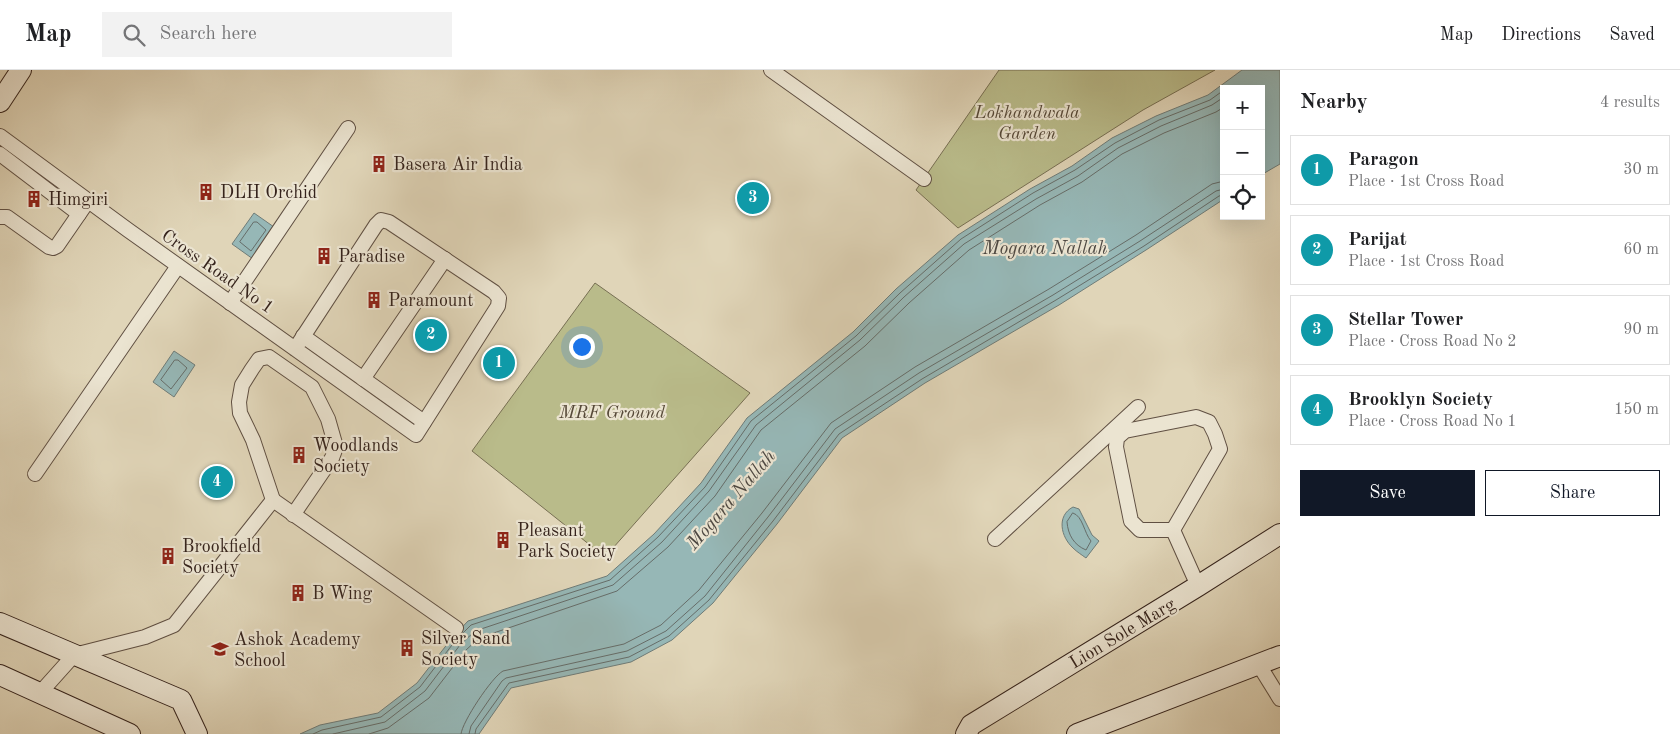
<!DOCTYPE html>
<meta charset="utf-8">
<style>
:root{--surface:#fff;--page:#f2f2f2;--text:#202124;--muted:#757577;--line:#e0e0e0;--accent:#111827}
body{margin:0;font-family:"Old Standard TT",serif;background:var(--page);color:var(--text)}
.controls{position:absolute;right:15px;top:15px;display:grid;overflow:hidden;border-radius:0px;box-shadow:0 5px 20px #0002}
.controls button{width:45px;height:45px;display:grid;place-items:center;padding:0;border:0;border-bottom:1px solid var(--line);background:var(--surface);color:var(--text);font:25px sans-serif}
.you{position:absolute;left:581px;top:276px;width:18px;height:18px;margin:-12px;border:4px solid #fff;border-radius:50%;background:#1a73e8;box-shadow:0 0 0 8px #1a73e833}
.badge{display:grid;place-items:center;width:32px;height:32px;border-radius:50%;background:var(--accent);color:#fff;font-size:16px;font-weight:700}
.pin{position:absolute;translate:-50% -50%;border:2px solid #fff;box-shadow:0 1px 5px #0006}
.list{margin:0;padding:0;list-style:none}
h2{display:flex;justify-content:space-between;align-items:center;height:65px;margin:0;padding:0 20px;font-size:21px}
h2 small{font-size:16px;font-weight:400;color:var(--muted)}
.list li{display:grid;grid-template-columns:32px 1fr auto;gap:15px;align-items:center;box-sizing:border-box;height:70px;margin:0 10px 10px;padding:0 10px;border:1px solid var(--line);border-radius:0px}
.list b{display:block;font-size:19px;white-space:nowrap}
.list p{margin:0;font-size:16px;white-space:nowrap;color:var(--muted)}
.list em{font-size:16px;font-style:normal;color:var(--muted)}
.actions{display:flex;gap:10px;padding:15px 20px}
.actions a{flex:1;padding:11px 0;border:1px solid var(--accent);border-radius:0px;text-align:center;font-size:18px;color:var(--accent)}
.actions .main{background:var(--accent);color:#fff}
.icon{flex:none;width:28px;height:28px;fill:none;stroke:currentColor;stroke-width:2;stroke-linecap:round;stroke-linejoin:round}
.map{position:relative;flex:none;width:1280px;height:664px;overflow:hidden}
header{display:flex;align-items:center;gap:30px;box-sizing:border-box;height:70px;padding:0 25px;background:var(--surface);border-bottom:1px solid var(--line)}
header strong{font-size:24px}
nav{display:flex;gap:28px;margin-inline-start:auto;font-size:18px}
.search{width:350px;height:45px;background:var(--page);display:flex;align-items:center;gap:12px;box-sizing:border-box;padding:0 18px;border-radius:0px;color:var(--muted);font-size:19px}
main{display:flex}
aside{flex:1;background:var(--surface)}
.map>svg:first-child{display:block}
.green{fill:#b9bb8a;stroke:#776f53}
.water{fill:#96b7b6;stroke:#6f7c78}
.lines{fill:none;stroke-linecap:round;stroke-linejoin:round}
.shore{stroke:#666d69;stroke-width:1}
.street-casing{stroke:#605043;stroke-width:16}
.secondary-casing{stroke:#35231c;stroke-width:22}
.street{stroke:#ebe4d1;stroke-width:14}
.secondary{stroke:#ebe4d1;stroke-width:20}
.labels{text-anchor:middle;stroke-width:4.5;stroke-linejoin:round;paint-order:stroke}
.park-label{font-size:18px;font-style:italic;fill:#564938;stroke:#ebe4d1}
.poi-label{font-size:18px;fill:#35231c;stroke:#ebe4d1;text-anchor:start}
.street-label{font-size:18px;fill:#35231c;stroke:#ebe4d1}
.water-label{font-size:19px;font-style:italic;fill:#4d4842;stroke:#ebe4d1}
</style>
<header>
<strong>Map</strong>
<div class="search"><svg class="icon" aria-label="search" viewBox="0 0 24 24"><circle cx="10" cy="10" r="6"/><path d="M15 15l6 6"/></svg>Search here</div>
<nav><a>Map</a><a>Directions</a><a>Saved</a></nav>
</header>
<main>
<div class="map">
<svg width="1280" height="664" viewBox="0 0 1280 664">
<rect width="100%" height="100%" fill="#e0d5b8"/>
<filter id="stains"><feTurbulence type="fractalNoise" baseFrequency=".004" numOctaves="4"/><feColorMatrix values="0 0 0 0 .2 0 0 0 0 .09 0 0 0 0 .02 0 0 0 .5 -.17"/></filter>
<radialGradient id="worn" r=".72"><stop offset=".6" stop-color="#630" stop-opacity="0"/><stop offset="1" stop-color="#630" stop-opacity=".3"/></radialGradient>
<!-- green -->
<g class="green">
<polygon points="999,0 1215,0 1143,40 958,158 916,120"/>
<polygon points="595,213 750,323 605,487 472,381"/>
</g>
<!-- water -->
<g class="water">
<polygon points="1242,0 1280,0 1280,94 1261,105 1261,19 1224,19 1224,129 1146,180 1059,235 925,313 842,368 777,454 713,533 672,570 631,592 511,618 479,664 300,664 320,655 378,643 417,613 452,568 468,551 607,506 654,464 701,413 747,348 853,262 896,219 958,165 1030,119 1072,96 1112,68 1156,46 1208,25"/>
<polygon points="254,143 274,157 253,189 232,174"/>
<polygon points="174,281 195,295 174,327 153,312"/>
<path d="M 1073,437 L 1079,439 L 1092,465 L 1099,471 L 1086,488 C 1082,485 1077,482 1073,478 C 1061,467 1056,446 1073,437 Z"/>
</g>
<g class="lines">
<!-- shore -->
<g class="shore">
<polygon points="254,152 257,152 266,160 251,181 240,172"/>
<polygon points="175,290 178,290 187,298 171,319 161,310"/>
<path d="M 1073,443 C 1083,446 1084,463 1091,471 L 1086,480 C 1074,475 1068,465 1067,452 Z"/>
<polyline points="313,664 322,660 381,647 420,617 455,571 471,555 610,510 658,467 705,417 751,351 856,266 900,223 961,169 1033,123 1075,100 1115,73 1159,50 1210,30 1224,20"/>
<polyline points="333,664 385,652 425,621 460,575 475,561 613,515 662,472 709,421 756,355 860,270 904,227 964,174 1036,129 1078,106 1118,78 1161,56 1212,35 1224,27"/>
<polyline points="369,664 388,658 429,628 466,580 479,568 617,521 668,477 715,426 761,360 865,276 909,233 969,180 1040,135 1082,112 1122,84 1164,63 1216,42 1224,37"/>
<path d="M 461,664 C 462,652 492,607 503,601 L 624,574 L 661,555 L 699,520 L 762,443 L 831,353 L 915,297 L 1049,219 L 1136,165 L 1212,114 L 1224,111"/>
<polyline points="469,664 471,656 502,611 506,608 627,581 666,561 705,526 768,447 835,359 919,303 1053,225 1140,171 1216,121 1224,119"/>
<polyline points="475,664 476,659 509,613 629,587 669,566 709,530 773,451 839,364 922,309 1056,230 1144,176 1219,126 1224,125"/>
</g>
<!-- street casing -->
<g class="street-casing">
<g id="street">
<polyline points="771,0 924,109"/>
<polyline points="0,66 128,160 416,365 498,236 499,228 494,222 389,152 381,150 376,155 295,279"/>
<polyline points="0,84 79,144"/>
<polyline points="0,147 7,147 49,177 53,178 57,176 88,131"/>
<polyline points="230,233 348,58"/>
<polyline points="303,266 424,352"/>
<polyline points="363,309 445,189"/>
<polygon points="1196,347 1209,352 1215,364 1220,379 1173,460 1140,460 1131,451 1116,377 1117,368 1125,361"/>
<polyline points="35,404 178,196"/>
<polyline points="273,430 253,370 240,343 239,332 242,315 252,299 259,289 269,287 312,317 328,349 336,377 332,388 293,445"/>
<polyline points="1173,460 1198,516"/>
<polyline points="995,469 1138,337"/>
<polyline points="1259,595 1280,629"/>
<polyline points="40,623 74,585 145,567 174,555 273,430 456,558"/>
</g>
</g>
<!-- secondary casing -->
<g class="secondary-casing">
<g id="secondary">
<polyline points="0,32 21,0"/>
<polyline points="0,553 181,630 197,664"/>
<polyline points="0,605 130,664"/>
<polyline points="966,664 971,655 1198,516 1280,464"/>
<polyline points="1077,664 1280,586"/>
</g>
</g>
<!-- street -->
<use href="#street" class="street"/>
<!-- secondary -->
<use href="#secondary" class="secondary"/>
</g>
<!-- icons -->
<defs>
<g id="building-bare" transform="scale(1.35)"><path d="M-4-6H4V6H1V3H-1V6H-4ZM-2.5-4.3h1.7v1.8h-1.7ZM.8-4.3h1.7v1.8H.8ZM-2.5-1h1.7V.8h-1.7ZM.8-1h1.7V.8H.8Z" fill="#8f2418" stroke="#ebe4d1" stroke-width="2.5" paint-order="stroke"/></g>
<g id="school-bare" transform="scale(1.35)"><path d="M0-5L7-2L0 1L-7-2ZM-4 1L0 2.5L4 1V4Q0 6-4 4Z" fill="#8f2418" stroke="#ebe4d1" stroke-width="2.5" paint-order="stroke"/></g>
</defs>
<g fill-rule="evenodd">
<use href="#building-bare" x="379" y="94"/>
<use href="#building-bare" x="206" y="122"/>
<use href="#building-bare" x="34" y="129"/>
<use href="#building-bare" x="324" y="186"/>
<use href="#building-bare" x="374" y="230"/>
<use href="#building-bare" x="299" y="385"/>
<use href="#building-bare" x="503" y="470"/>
<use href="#building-bare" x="168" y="486"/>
<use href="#building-bare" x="298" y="523"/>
<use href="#building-bare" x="407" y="578"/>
<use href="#school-bare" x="220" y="579"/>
</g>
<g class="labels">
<!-- park labels -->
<g class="park-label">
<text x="1027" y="48">Lokhandwala<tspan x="1027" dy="21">Garden</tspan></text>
<text x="612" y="348">MRF Ground</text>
</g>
<!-- poi labels -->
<g class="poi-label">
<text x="393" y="100">Basera Air India</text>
<text x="220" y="128">DLH Orchid</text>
<text x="48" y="135">Himgiri</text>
<text x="338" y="192">Paradise</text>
<text x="388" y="236">Paramount</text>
<text x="313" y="381">Woodlands<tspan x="313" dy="21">Society</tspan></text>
<text x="517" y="466">Pleasant<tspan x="517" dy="21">Park Society</tspan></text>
<text x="182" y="482">Brookfield<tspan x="182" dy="21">Society</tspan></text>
<text x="312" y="529">B Wing</text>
<text x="421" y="574">Silver Sand<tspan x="421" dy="21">Society</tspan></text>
<text x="234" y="575">Ashok Academy<tspan x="234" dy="21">School</tspan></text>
</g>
<!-- street labels -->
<g class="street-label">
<text transform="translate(218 201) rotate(35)" y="6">Cross Road No 1</text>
<text transform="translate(1122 563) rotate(-31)" y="6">Lion Sole Marg</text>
</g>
<!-- water labels -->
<g class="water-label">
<text x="1045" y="184">Mogara Nallah</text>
<text transform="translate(730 429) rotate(-49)" y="7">Mogara Nallah</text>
</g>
</g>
<rect width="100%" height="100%" filter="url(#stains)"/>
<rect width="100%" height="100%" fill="url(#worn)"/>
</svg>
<div class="controls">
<button>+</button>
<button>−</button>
<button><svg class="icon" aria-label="locate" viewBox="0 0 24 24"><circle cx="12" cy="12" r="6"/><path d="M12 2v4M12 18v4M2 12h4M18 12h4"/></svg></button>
</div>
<div class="you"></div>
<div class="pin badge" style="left:499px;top:293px;background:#0f9aa8">1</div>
<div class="pin badge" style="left:431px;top:265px;background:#0f9aa8">2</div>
<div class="pin badge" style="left:753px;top:128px;background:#0f9aa8">3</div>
<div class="pin badge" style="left:217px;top:412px;background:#0f9aa8">4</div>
</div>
<aside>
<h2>Nearby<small>4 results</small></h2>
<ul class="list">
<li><span class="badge" style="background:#0f9aa8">1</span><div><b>Paragon</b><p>Place · 1st Cross Road</p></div><em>30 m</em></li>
<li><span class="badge" style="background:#0f9aa8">2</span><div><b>Parijat</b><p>Place · 1st Cross Road</p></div><em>60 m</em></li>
<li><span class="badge" style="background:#0f9aa8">3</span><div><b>Stellar Tower</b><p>Place · Cross Road No 2</p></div><em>90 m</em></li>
<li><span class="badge" style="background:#0f9aa8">4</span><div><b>Brooklyn Society</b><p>Place · Cross Road No 1</p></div><em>150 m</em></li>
</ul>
<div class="actions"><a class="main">Save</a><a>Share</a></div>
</aside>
</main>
